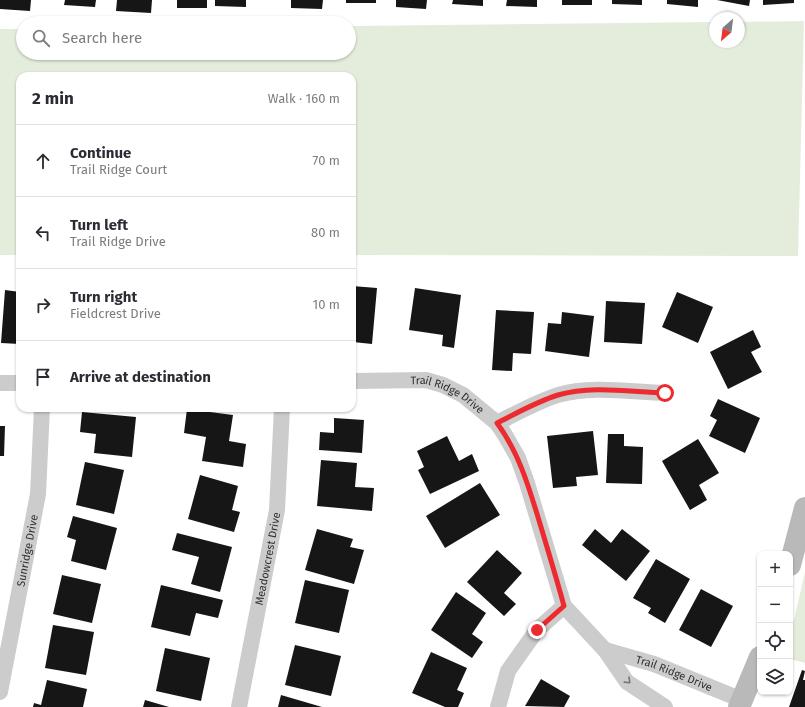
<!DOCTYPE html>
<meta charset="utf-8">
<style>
:root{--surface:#fff;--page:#f2f2f3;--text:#2b2b33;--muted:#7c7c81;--line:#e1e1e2}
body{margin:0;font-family:"Fira Sans",sans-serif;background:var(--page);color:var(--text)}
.controls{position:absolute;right:12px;bottom:12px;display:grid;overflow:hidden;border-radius:8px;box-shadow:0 1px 3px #0004}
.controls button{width:36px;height:36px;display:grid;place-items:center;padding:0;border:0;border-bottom:1px solid var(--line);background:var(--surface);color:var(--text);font:20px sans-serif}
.compass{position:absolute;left:709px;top:12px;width:36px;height:36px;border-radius:50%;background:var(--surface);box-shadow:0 1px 3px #0004;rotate:208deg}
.stop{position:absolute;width:12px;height:12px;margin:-9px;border:3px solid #ed2a2f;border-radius:50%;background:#fff}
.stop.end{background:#ed2a2f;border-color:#fff;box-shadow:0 1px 4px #0008}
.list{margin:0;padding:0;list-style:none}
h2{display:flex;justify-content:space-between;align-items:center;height:52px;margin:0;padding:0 16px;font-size:17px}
h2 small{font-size:13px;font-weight:400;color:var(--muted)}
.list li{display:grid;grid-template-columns:26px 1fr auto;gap:12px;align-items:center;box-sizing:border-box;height:72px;padding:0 16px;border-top:1px solid var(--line)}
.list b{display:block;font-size:15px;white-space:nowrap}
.list p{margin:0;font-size:13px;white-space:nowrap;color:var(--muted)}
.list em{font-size:13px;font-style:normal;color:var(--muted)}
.icon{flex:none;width:22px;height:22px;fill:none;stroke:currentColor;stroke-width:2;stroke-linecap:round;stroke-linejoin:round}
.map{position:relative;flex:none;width:805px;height:707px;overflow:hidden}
.search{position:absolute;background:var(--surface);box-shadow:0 1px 3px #0004;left:16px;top:16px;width:340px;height:44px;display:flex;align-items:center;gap:10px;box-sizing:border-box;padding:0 14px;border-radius:22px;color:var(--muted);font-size:15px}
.panel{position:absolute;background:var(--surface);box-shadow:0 1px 3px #0004;left:16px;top:72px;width:340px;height:340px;border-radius:12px}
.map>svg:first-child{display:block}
.green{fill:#e4eddc}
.building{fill:#161616}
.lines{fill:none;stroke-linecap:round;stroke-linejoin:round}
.street{stroke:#ccc;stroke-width:16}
.secondary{stroke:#b9b9b9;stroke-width:22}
.oneway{stroke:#767676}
.route{stroke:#ed2a2f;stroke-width:5}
.labels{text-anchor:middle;stroke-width:4;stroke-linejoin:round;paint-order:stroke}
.street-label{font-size:11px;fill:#2f2f2f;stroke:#fff}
</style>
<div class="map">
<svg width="805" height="707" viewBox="0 0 805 707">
<rect width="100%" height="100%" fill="#fff"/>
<!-- green -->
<g class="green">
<polygon points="804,21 798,256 352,255 352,76 20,76 20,255 0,255 0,29 23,29 23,53 349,53 349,26 715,22 715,42 739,42 739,22"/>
<polygon points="805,572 805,663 790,659 790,637"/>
</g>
<!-- building -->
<g class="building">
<polygon points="0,0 31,0 30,11 0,9"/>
<polygon points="65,0 96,0 95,7 64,5"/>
<polygon points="117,0 152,0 151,13 116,11"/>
<rect x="177" y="0" width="30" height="8"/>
<polygon points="215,0 246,0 246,7 215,6"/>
<polygon points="291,0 323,0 322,9 291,8"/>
<rect x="346" y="0" width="30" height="3"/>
<polygon points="396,0 427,0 426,9 396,7"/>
<polygon points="453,0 483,0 483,6 452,4"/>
<polygon points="507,0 537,0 537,7 506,6"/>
<rect x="562" y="0" width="30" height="5"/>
<polygon points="612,0 642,0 642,5 612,4"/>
<polygon points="667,0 698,0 698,7 667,4"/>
<polygon points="717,0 750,0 749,6"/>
<polygon points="763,0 794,0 794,3 763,5"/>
<polygon points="352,286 377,288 372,344 353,342 354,330 352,329"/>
<polygon points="415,288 461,295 454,348 442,346 443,335 409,330"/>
<polygon points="5,290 20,292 19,305 20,305 20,344 1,343"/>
<polygon points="677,292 713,307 698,343 662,327"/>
<polygon points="606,301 645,303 642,344 604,342"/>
<polygon points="496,310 534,312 531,354 513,353 512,371 492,370"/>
<polygon points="562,312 594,316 589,357 545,351 548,323 561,324"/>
<polygon points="753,330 761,347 751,352 762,372 728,389 710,352"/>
<polygon points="718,399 760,418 745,453 709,436 717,420 710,416"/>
<polygon points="187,409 233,415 229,441 246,444 243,467 202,461 206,437 184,433"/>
<polygon points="82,412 136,417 132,457 94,453 96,434 80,432"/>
<polygon points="334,418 364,420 362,453 319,450 320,432 334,433"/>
<polygon points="0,426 5,426 4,456 0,456"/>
<polygon points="593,431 598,475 576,477 577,486 553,488 547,436"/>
<polygon points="608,434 624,434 624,446 643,447 642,484 606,483"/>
<polygon points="447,436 459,461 472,454 479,471 430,494 418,470 424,467 417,451"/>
<polygon points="698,439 719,473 699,485 707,500 690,510 662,461"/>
<polygon points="321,460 357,463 355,487 374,488 372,511 317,506"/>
<polygon points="85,462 124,470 114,514 76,505"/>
<polygon points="200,475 238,486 232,510 240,512 234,532 188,519"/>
<polygon points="480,483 500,515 445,548 426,516"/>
<polygon points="73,516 117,528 106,570 71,561 76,540 67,537"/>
<polygon points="317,529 353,539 350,547 364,550 354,584 305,570"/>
<polygon points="595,529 611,543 622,529 650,551 626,581 582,545"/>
<polygon points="177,533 232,547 220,592 191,584 199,557 172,550"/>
<polygon points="497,550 522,573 504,593 516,604 504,616 467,582"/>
<polygon points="656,559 690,579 665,623 648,613 651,608 633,598"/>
<polygon points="62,575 101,584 92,623 53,614"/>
<polygon points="305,580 349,590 339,633 295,623"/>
<polygon points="161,585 223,600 218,618 196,613 190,636 151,627"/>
<polygon points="701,589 733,606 711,647 679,630"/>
<polygon points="456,592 486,613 472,634 483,642 472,658 431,630"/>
<polygon points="53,625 94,632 86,675 45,668"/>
<polygon points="295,645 341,656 331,696 285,685"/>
<polygon points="165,648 210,658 201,701 156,691"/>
<polygon points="431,652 467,668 457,690 464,693 458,707 445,707 412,693"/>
<polygon points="802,670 805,671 803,680 805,680 805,707 789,707"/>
<polygon points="541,679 570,696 564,707 525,706"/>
<polygon points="47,680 87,689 83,707 33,707 34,703 41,705"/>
<polygon points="281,695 322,707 278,707"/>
<polygon points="145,700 169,707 143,707"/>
</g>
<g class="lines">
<!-- street -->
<g class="street">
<path id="s1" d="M 352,381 L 426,380 L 443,385 L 463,395 L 497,423 L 505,435 L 518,458 L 527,483 L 564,606 L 605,650 L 627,682 L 665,707"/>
<polyline points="0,383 20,383"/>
<path d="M 497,423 C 517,413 536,402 558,395 C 591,385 631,392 665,393"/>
<path id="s2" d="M 605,650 L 654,664 L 742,700"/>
<path id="s3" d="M 0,692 L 38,494 L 42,408"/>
<path id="s4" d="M 239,707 L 277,510 L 282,408"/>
<polyline points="498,707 508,671 537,630 564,606"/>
</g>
<!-- secondary -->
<g class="secondary">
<polyline points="790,565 805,508"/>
<polyline points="739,707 760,657"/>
</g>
</g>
<!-- one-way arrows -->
<defs><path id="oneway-chevron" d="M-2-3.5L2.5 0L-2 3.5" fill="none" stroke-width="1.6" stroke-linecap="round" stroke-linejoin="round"/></defs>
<use class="oneway" href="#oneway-chevron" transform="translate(628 681) rotate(44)"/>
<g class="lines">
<!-- route -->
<path class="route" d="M 537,630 L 564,606 C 557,580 549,554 541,527 C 530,491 520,454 497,423 C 517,413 536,402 558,395 C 591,385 631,392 665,393"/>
</g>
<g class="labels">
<!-- street labels -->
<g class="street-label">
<text dy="4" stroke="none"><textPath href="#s1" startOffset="99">Trail Ridge Drive</textPath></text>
<text dy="4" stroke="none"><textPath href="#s3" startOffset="144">Sunridge Drive</textPath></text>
<text dy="4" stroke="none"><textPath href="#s4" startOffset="151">Meadowcrest Drive</textPath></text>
<text dy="4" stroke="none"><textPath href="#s2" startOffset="73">Trail Ridge Drive</textPath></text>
</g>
</g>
</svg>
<div class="controls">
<button>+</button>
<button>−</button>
<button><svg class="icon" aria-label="locate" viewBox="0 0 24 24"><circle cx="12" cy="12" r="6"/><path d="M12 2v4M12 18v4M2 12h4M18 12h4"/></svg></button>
<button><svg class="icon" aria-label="layers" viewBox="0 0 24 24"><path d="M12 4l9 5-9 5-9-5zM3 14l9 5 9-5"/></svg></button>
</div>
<svg class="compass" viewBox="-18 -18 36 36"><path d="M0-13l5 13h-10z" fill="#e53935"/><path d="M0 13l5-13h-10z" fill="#7c7c81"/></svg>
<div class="stop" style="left:665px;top:393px"></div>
<div class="stop end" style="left:537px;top:630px"></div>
<div class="search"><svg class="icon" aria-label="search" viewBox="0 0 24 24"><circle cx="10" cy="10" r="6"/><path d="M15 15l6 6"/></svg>Search here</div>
<section class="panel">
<h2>2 min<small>Walk · 160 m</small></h2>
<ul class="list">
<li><svg class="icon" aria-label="ahead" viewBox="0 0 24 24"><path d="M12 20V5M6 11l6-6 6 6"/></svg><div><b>Continue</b><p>Trail Ridge Court</p></div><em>70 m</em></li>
<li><svg class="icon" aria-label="left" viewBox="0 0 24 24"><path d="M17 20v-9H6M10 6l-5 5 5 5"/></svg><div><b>Turn left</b><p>Trail Ridge Drive</p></div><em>80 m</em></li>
<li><svg class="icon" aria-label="right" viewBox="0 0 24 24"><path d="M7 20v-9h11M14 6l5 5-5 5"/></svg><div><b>Turn right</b><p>Fieldcrest Drive</p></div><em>10 m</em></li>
<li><svg class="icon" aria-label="arrive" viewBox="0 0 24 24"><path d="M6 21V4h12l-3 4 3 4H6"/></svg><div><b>Arrive at destination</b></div></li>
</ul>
</section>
</div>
